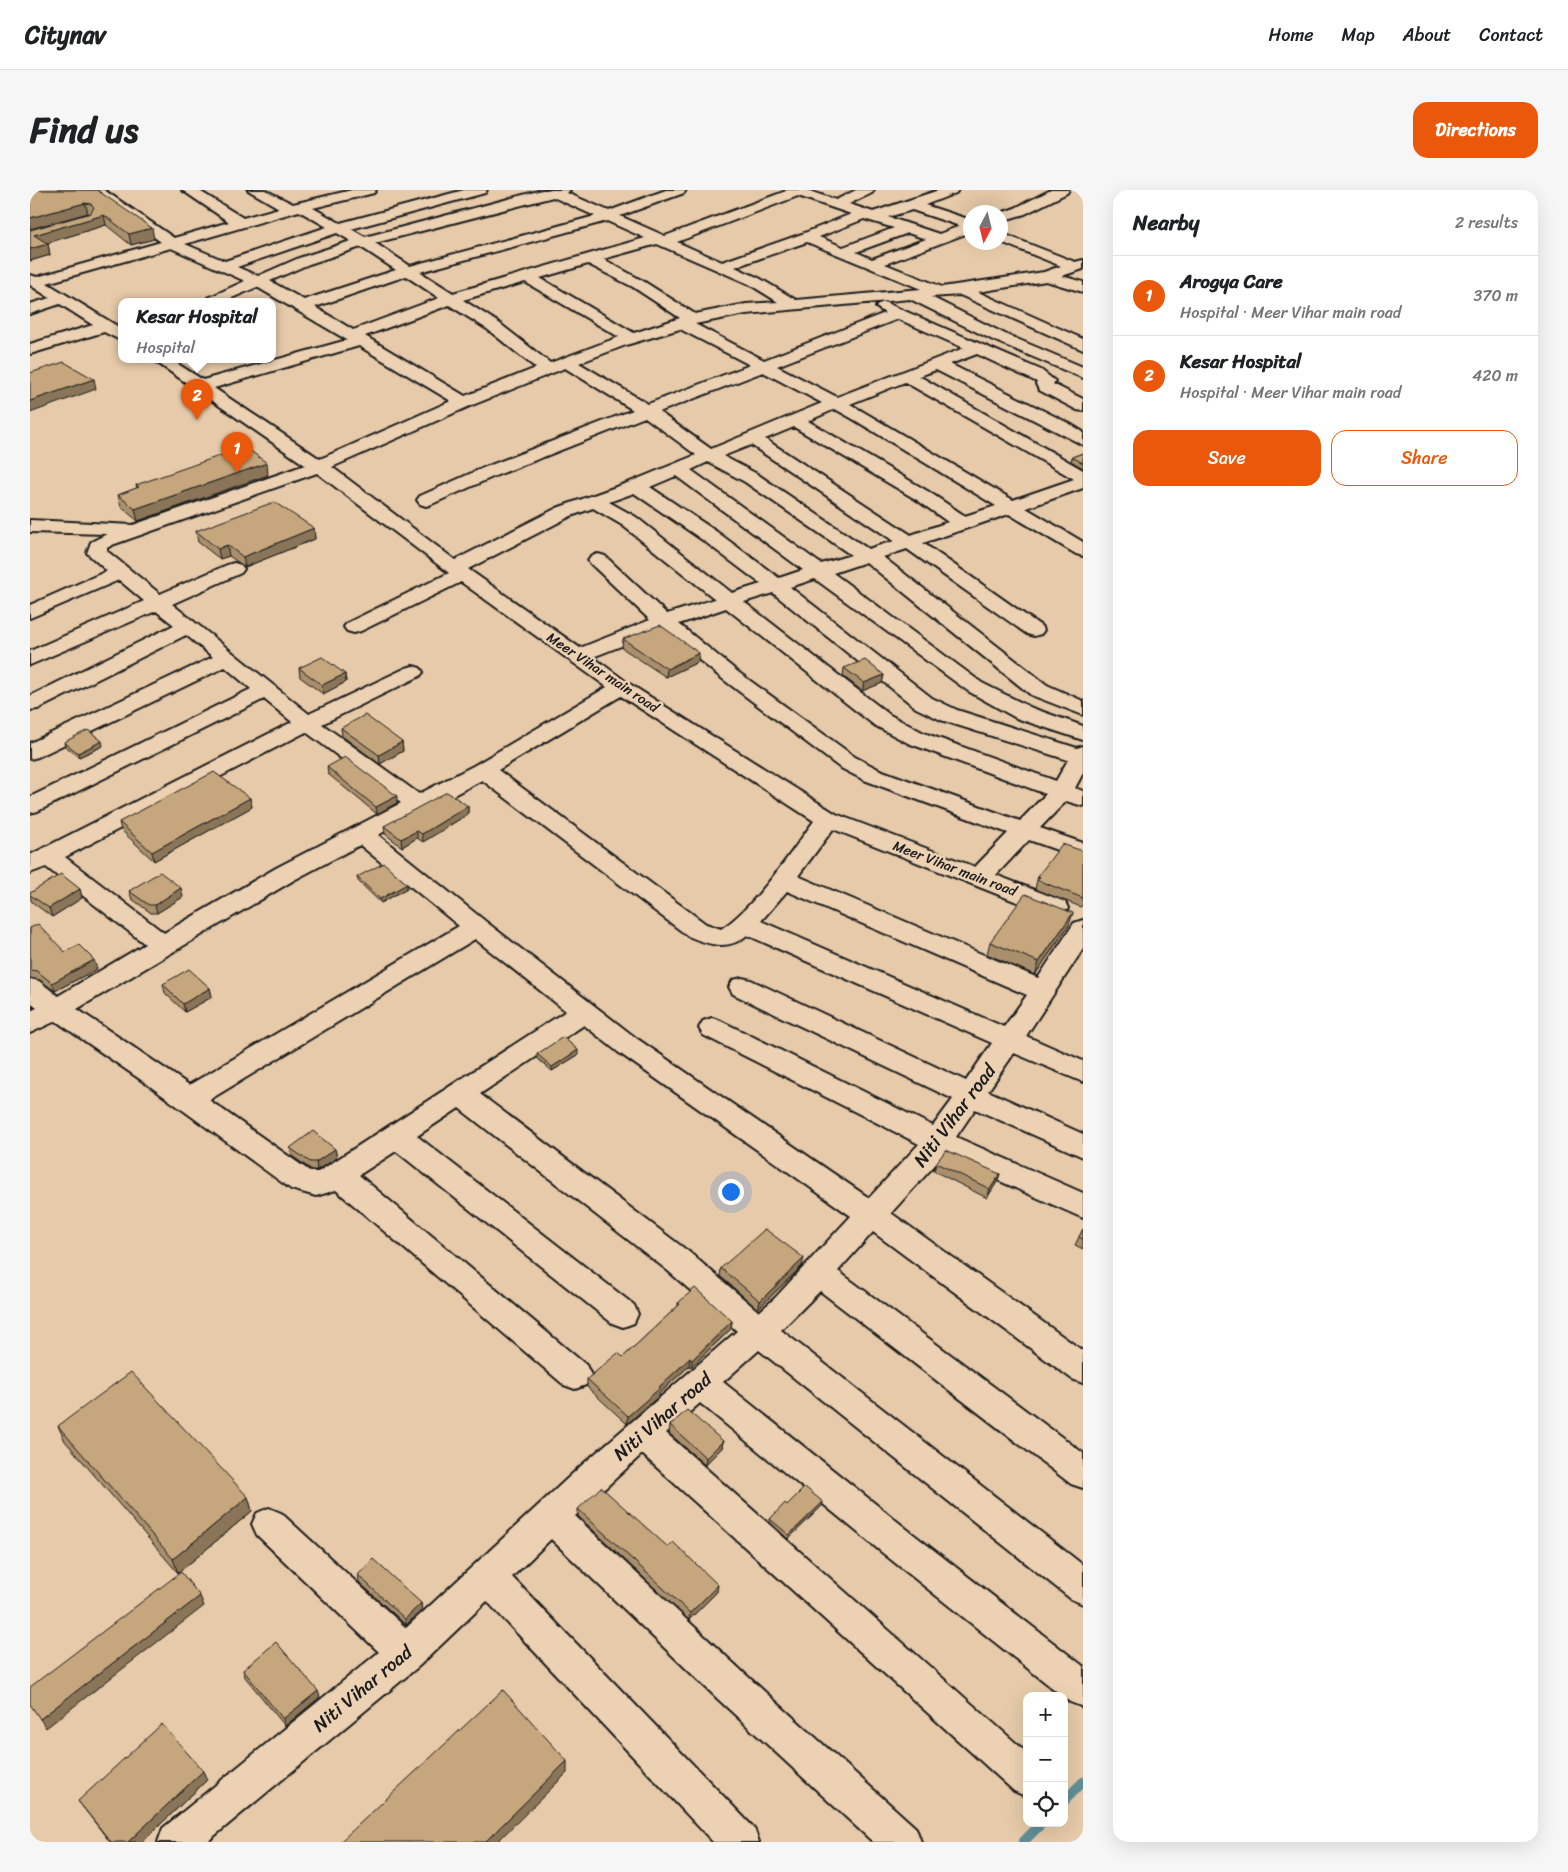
<!DOCTYPE html>
<meta charset="utf-8">
<style>
:root{--surface:#fff;--page:#f6f6f6;--text:#202124;--muted:#757577;--line:#e0e0e0;--accent:#ea580c}
body{margin:0;font-family:Sriracha,sans-serif;background:var(--page);color:var(--text)}
.controls{position:absolute;right:15px;bottom:15px;display:grid;overflow:hidden;border-radius:10px;box-shadow:0 5px 20px #0002}
.controls button{width:45px;height:45px;display:grid;place-items:center;padding:0;border:0;border-bottom:1px solid var(--line);background:var(--surface);color:var(--text);font:25px sans-serif}
.compass{position:absolute;left:933px;top:15px;width:45px;height:45px;border-radius:50%;background:var(--surface);box-shadow:0 5px 20px #0002;rotate:187deg}
.you{position:absolute;left:700px;top:1001px;width:18px;height:18px;margin:-12px;border:4px solid #fff;border-radius:50%;background:#1a73e8;box-shadow:0 0 0 8px #1a73e833}
.badge{display:grid;place-items:center;width:32px;height:32px;border-radius:50%;background:var(--accent);color:#fff;font-size:16px;font-weight:700}
.pin{position:absolute;translate:-50% -41px;filter:drop-shadow(0 1px 2px #0008)}
.pin::after{content:'';position:absolute;top:26px;width:18px;height:15px;background:inherit;clip-path:polygon(0 0,100% 0,50% 100%)}
.popup{position:absolute;left:88px;top:108px;width:158px;height:65px;box-sizing:border-box;display:grid;place-content:center;border-radius:10px;background:var(--surface);filter:drop-shadow(0 1px 4px #0005);font-size:16px;white-space:nowrap;color:var(--muted)}
.popup b{font-size:19px;color:var(--text)}
.popup::after{content:'';position:absolute;left:50%;top:100%;margin-left:-10px;border:10px solid transparent;border-top-color:var(--surface)}
.list{margin:0;padding:0;list-style:none}
h2{display:flex;justify-content:space-between;align-items:center;height:65px;margin:0;padding:0 20px;font-size:21px}
h2 small{font-size:16px;font-weight:400;color:var(--muted)}
.list li{display:grid;grid-template-columns:32px 1fr auto;gap:15px;align-items:center;box-sizing:border-box;height:80px;padding:0 20px;border-top:1px solid var(--line)}
.list b{display:block;font-size:19px;white-space:nowrap}
.list p{margin:0;font-size:16px;white-space:nowrap;color:var(--muted)}
.list em{font-size:16px;font-style:normal;color:var(--muted)}
.actions{display:flex;gap:10px;padding:15px 20px}
.actions a{flex:1;padding:11px 0;border:1px solid var(--accent);border-radius:15px;text-align:center;font-size:18px;color:var(--accent)}
.actions .main{background:var(--accent);color:#fff}
.icon{flex:none;width:28px;height:28px;fill:none;stroke:currentColor;stroke-width:2;stroke-linecap:round;stroke-linejoin:round}
.map{position:relative;flex:none;width:1053px;height:1652px;overflow:hidden;border-radius:15px}
header{display:flex;align-items:center;gap:30px;box-sizing:border-box;height:70px;padding:0 25px;background:var(--surface);border-bottom:1px solid var(--line)}
header strong{font-size:24px}
nav{display:flex;gap:28px;margin-inline-start:auto;font-size:18px}
.intro{display:flex;align-items:center;justify-content:space-between;box-sizing:border-box;height:120px;padding:0 30px}
h1{margin:0;font-size:35px}
.button{padding:12px 22px;border-radius:15px;background:var(--accent);color:#fff;font-size:18px;font-weight:700}
main{display:flex;gap:30px;padding:0 30px}
aside{flex:1;background:var(--surface);border-radius:15px;box-shadow:0 5px 20px #0002}
.map>svg:first-child{display:block}
.lines{fill:none;stroke-linecap:round;stroke-linejoin:round}
.stream{stroke:#608f98;stroke-width:10}
.minor-casing{stroke:#1c1c1c;stroke-width:4}
.minor{fill:#ecd1b3;fill-rule:evenodd}
.wall{fill:#a98f6c;stroke:#1c1c1c}
.shaded-wall{fill:#8a7458;stroke:#1c1c1c}
.building{fill:#c5a67d;stroke:#1c1c1c}
.labels{text-anchor:middle;stroke-width:5;stroke-linejoin:round;paint-order:stroke}
.far-street-label{font-size:14px;fill:#1c1c1c;stroke:#ecd1b3}
.near-street-label{font-size:19px;fill:#1c1c1c;stroke:#ecd1b3}
</style>
<header>
<strong>Citynav</strong>
<nav><a>Home</a><a>Map</a><a>About</a><a>Contact</a></nav>
</header>
<div class="intro"><h1>Find us</h1><a class="button">Directions</a></div>
<main>
<div class="map">
<svg width="1053" height="1652" viewBox="0 0 1053 1652">
<rect width="100%" height="100%" fill="#e6caa9"/>
<filter id="ink" filterUnits="userSpaceOnUse"><feTurbulence type="fractalNoise" baseFrequency=".02" numOctaves="2"/><feDisplacementMap in="SourceGraphic" scale="10" xChannelSelector="R" yChannelSelector="G"/><feConvolveMatrix kernelMatrix="1 2 1 2 8 2 1 2 1" color-interpolation-filters="sRGB"/></filter>
<g filter="url(#ink)">
<g class="lines">
<!-- stream -->
<g class="stream">
<polyline points="1034,1611 1053,1592"/>
<polyline points="993,1652 1012,1633"/>
</g>
<!-- minor casing -->
<g class="minor-casing">
<g id="minor">
<path d="M 58,0 L 74,0 L 144,48 L 199,32 L 152,0 L 168,0 L 213,28 L 249,18 L 218,0 L 235,0 L 263,14 L 322,0 L 346,0 L 344,3 L 283,18 L 310,33 L 434,0 L 457,0 L 455,3 L 321,39 L 335,47 L 512,0 L 540,0 L 537,3 L 579,21 L 636,0 L 656,0 L 654,3 L 590,26 L 635,46 L 756,1 L 755,0 L 776,0 L 806,10 L 826,0 L 844,0 L 842,3 L 819,14 L 843,22 L 909,0 L 928,0 L 926,3 L 895,15 L 941,30 L 941,42 L 855,74 L 912,97 L 1014,82 L 1031,76 L 971,52 L 971,43 L 1045,72 L 1053,70 L 1053,79 L 1032,86 L 1053,92 L 1053,102 L 1016,91 L 948,102 L 1053,149 L 1053,160 L 930,105 L 901,107 L 975,144 L 1053,177 L 1053,188 L 963,150 L 880,109 L 716,124 L 665,134 L 734,170 L 855,123 L 846,117 L 849,114 L 854,112 L 1011,180 L 1025,191 L 1023,194 L 1053,209 L 1053,221 L 1047,220 L 1009,200 L 1006,194 L 1007,192 L 947,164 L 920,174 L 1040,234 L 1053,242 L 1053,255 L 906,180 L 889,186 L 1053,280 L 1053,298 L 996,318 L 1053,352 L 1053,366 L 1046,364 L 979,324 L 893,353 L 1011,436 L 1014,440 L 1011,444 L 1004,446 L 997,444 L 877,359 L 853,367 L 1017,495 L 1053,511 L 1053,525 L 1001,505 L 836,372 L 803,383 L 952,493 L 1002,518 L 1053,536 L 1053,550 L 986,528 L 938,501 L 785,389 L 760,397 L 902,508 L 927,520 L 1047,558 L 1053,556 L 1053,583 L 1045,598 L 1053,601 L 1053,616 L 1036,611 L 1010,638 L 1053,653 L 1053,669 L 999,650 L 966,685 L 1035,712 L 1038,718 L 1035,724 L 1026,726 L 1017,724 L 803,639 L 768,686 L 1008,788 L 1044,733 L 1053,730 L 1053,759 L 996,846 L 1053,871 L 1053,892 L 984,863 L 958,901 L 1053,944 L 1053,967 L 945,919 L 926,947 L 1053,1003 L 1053,1028 L 913,966 L 861,1023 L 1053,1161 L 1053,1193 L 1042,1189 L 843,1042 L 808,1081 L 1053,1263 L 1053,1298 L 1041,1294 L 790,1101 L 751,1140 L 1053,1375 L 1053,1414 L 1041,1409 L 729,1160 L 693,1192 L 878,1340 L 1053,1476 L 1053,1517 L 1040,1512 L 854,1364 L 670,1213 L 636,1243 L 997,1563 L 997,1607 L 984,1601 L 612,1264 L 545,1326 L 715,1484 L 886,1638 L 891,1652 L 843,1652 L 689,1510 L 521,1349 L 482,1387 L 724,1638 L 729,1652 L 683,1652 L 457,1411 L 389,1476 L 177,1652 L 128,1652 L 133,1638 L 349,1462 L 227,1345 L 222,1334 L 227,1323 L 239,1318 L 251,1323 L 376,1438 L 552,1275 L 707,1141 L 637,1080 L 429,918 L 387,946 L 604,1115 L 608,1124 L 604,1133 L 593,1137 L 582,1133 L 366,961 L 329,985 L 556,1175 L 561,1185 L 556,1195 L 545,1199 L 534,1195 L 306,1000 L 286,1006 L 261,999 L 117,894 L 26,831 L 0,843 L 0,821 L 7,818 L 0,812 L 0,789 L 9,791 L 28,806 L 115,754 L 16,677 L 0,683 L 0,665 L 262,532 L 234,509 L 8,621 L 0,623 L 0,607 L 221,499 L 195,477 L 8,567 L 0,569 L 0,553 L 183,467 L 156,445 L 8,519 L 0,520 L 0,506 L 144,435 L 126,421 L 0,475 L 0,461 L 114,411 L 89,390 L 0,428 L 0,415 L 77,381 L 57,363 L 61,352 L 77,344 L 0,342 L 0,330 L 103,335 L 275,275 L 122,169 L 140,169 L 173,190 L 317,150 L 227,97 L 195,111 L 176,111 L 178,108 L 215,91 L 141,58 L 17,93 L 92,139 L 92,151 L 74,142 L 0,164 L 0,154 L 63,135 L 30,114 L 0,124 L 0,114 L 20,108 L 0,95 L 0,85 L 7,87 L 131,52 ZM 768,6 L 821,24 L 772,44 L 692,72 L 647,52 ZM 523,7 L 565,26 L 380,76 L 345,53 ZM 882,20 L 930,36 L 909,44 L 858,27 ZM 269,21 L 297,37 L 195,71 L 155,54 ZM 834,29 L 864,38 L 813,57 L 789,47 ZM 577,31 L 615,48 L 423,103 L 390,82 ZM 307,43 L 321,51 L 269,68 L 228,86 L 207,77 ZM 878,43 L 896,49 L 842,69 L 826,62 ZM 777,52 L 891,99 L 766,110 L 729,88 L 705,77 ZM 627,54 L 719,94 L 748,112 L 716,114 L 665,124 L 613,91 L 573,69 ZM 331,57 L 366,80 L 274,110 L 240,91 L 279,74 ZM 558,74 L 603,97 L 650,128 L 604,143 L 510,88 ZM 376,86 L 409,108 L 323,140 L 285,117 ZM 495,92 L 589,147 L 520,173 L 469,133 L 433,110 ZM 419,115 L 457,139 L 506,178 L 435,206 L 335,146 ZM 868,129 L 934,158 L 807,207 L 747,176 ZM 650,139 L 720,175 L 618,214 L 549,173 L 596,155 ZM 329,156 L 421,211 L 290,269 L 184,198 ZM 535,178 L 603,220 L 453,278 L 390,306 L 387,310 L 390,314 L 396,316 L 402,314 L 465,286 L 615,227 L 666,265 L 600,292 L 527,318 L 425,370 L 302,277 L 440,216 ZM 733,182 L 792,213 L 681,259 L 629,222 ZM 875,192 L 1044,289 L 983,310 L 820,214 ZM 805,219 L 823,229 L 966,316 L 935,326 L 899,302 L 778,231 ZM 764,237 L 887,310 L 918,332 L 881,345 L 735,249 ZM 721,255 L 864,351 L 838,359 L 727,284 L 693,266 ZM 678,272 L 715,292 L 821,365 L 791,374 L 661,280 ZM 287,283 L 419,383 L 317,433 L 314,437 L 317,441 L 324,443 L 331,441 L 431,392 L 577,497 L 445,575 L 389,604 L 292,534 L 390,486 L 393,482 L 390,478 L 383,476 L 376,478 L 279,524 L 142,414 L 211,383 L 214,379 L 211,375 L 204,373 L 197,375 L 130,404 L 77,361 L 77,358 L 82,355 ZM 646,286 L 773,380 L 749,388 L 687,342 L 620,297 ZM 604,303 L 674,351 L 731,394 L 702,403 L 606,327 L 579,312 ZM 563,318 L 592,335 L 685,409 L 637,424 L 575,366 L 568,364 L 561,366 L 558,370 L 561,374 L 620,430 L 550,458 L 438,379 L 541,326 ZM 743,403 L 886,518 L 911,530 L 1038,570 L 1026,591 L 894,543 L 860,525 L 714,412 ZM 696,418 L 844,535 L 878,553 L 1016,604 L 990,631 L 850,580 L 825,567 L 708,482 L 649,434 ZM 632,440 L 694,490 L 809,577 L 834,590 L 978,643 L 945,677 L 806,624 L 598,493 L 563,467 ZM 591,506 L 784,631 C 762,661 722,721 691,739 L 676,734 L 468,580 ZM 276,542 L 371,613 L 246,678 L 134,743 L 35,667 ZM 452,590 L 658,746 C 679,755 699,761 717,745 L 962,853 L 936,891 L 721,790 L 712,788 L 703,790 L 699,797 L 703,804 L 923,909 L 903,936 L 691,831 L 682,828 L 673,831 L 669,838 L 673,845 L 889,954 L 839,1008 L 606,848 L 455,731 L 348,645 ZM 330,655 L 429,736 L 159,895 L 47,819 L 264,690 ZM 757,701 L 997,805 L 974,837 L 731,731 ZM 445,749 L 536,821 L 288,982 L 281,982 L 179,910 ZM 554,835 L 588,862 L 821,1026 L 745,1108 L 729,1122 L 659,1062 L 450,904 Z"/>
<polygon points="1021,0 1039,0 1037,3 995,24 971,31 971,23 985,18"/>
</g>
</g>
<!-- minor -->
<use href="#minor" class="minor"/>
</g>
<!-- wall -->
<g class="wall">
<polygon points="0,0 67,0 124,49 101,55 76,35 17,53 18,54 20,65 0,71 0,40 60,24 58,23 0,39"/>
<polygon points="1053,263 1053,278 1041,271 1042,267"/>
<polygon points="238,285 108,331 91,317 88,305 107,298 106,295"/>
<polygon points="284,338 285,349 215,377 199,366 190,369 168,352 166,341"/>
<polygon points="593,449 669,463 668,472 636,487 592,458"/>
<polygon points="269,478 315,484 316,492 293,504 270,487"/>
<polygon points="814,478 854,485 852,493 832,501 813,486"/>
<polygon points="311,538 372,552 373,561 350,574 312,546"/>
<polygon points="34,552 73,556 49,567 35,556"/>
<polygon points="297,577 367,613 347,624 298,584"/>
<polygon points="220,608 222,617 124,671 91,640 89,632"/>
<polygon points="438,616 438,624 393,652 387,648 372,657 355,644 354,636"/>
<polygon points="1053,661 1053,714 1051,717 1005,699 1008,686"/>
<polygon points="327,687 377,698 351,713 328,691"/>
<polygon points="50,699 52,708 22,727 2,712 0,707 0,703"/>
<polygon points="99,701 153,707 127,723 121,723 102,709"/>
<polygon points="1039,735 1005,785 957,764 960,752"/>
<polygon points="0,738 35,762 67,779 25,801 10,790 0,788"/>
<polygon points="133,794 180,798 182,807 155,822 135,803"/>
<polygon points="507,864 548,865 522,881 507,868"/>
<polygon points="260,958 305,959 307,968 287,980 282,980 262,966"/>
<polygon points="906,973 970,984 967,992 957,1008 904,981"/>
<polygon points="1053,1039 1053,1059 1045,1055"/>
<polygon points="772,1076 728,1119 690,1086 691,1078"/>
<polygon points="648,1113 702,1131 701,1139 661,1177 659,1176 629,1204 629,1206 597,1234 557,1197 557,1189 593,1167 648,1116"/>
<polygon points="640,1235 693,1251 692,1258 675,1275 639,1243"/>
<polygon points="28,1236 218,1307 222,1321 148,1383 35,1251"/>
<polygon points="793,1312 792,1316 758,1349 740,1332 740,1329"/>
<polygon points="548,1319 687,1402 659,1430 548,1326"/>
<polygon points="328,1385 391,1413 392,1420 376,1435 329,1392"/>
<polygon points="213,1480 290,1507 255,1536 215,1487"/>
<polygon points="177,1590 112,1652 80,1652 48,1611"/>
</g>
<!-- shaded-wall -->
<g class="shaded-wall">
<polygon points="55,13 58,23 0,39 0,28"/>
<polygon points="74,25 76,35 7,56 4,45"/>
<polygon points="122,38 124,49 101,55 99,44"/>
<polygon points="18,54 20,65 0,71 0,59"/>
<polygon points="64,189 66,199 0,223 0,211"/>
<polygon points="237,273 238,285 108,331 105,319"/>
<polygon points="284,338 285,349 215,377 213,367"/>
<polygon points="197,355 199,366 190,369 188,359"/>
<polygon points="669,463 668,472 636,487 637,479"/>
<polygon points="315,484 316,492 293,504 292,495"/>
<polygon points="854,485 852,493 832,501 834,493"/>
<polygon points="72,551 73,556 49,567 48,563"/>
<polygon points="372,552 373,561 350,574 349,565"/>
<polygon points="367,606 367,613 347,624 346,617"/>
<polygon points="220,608 222,617 124,671 122,662"/>
<polygon points="438,616 438,624 393,652 392,644"/>
<polygon points="387,641 387,648 372,657 371,649"/>
<polygon points="377,694 377,698 351,713 350,709"/>
<polygon points="151,698 153,707 127,723 125,715"/>
<polygon points="50,699 52,708 22,727 19,718"/>
<polygon points="1043,723 1039,735 1005,785 1009,772"/>
<polygon points="64,770 67,779 25,801 22,793"/>
<polygon points="180,798 182,807 155,822 153,814"/>
<polygon points="0,809 3,817 0,819"/>
<polygon points="548,860 548,865 522,881 522,877"/>
<polygon points="305,959 307,968 287,980 286,972"/>
<polygon points="970,984 967,992 957,1008 960,999"/>
<polygon points="774,1068 772,1076 728,1119 730,1111"/>
<polygon points="702,1131 701,1139 661,1177 662,1170"/>
<polygon points="660,1168 659,1176 629,1204 629,1206 597,1234 598,1226"/>
<polygon points="693,1251 692,1258 675,1275 676,1268"/>
<polygon points="218,1307 222,1321 148,1383 143,1369"/>
<polygon points="793,1312 792,1316 758,1349 759,1345"/>
<polygon points="688,1395 687,1402 659,1430 660,1423"/>
<polygon points="170,1406 174,1416 16,1538 10,1529"/>
<polygon points="391,1413 392,1420 376,1435 375,1429"/>
<polygon points="288,1501 290,1507 255,1536 253,1529"/>
<polygon points="537,1571 537,1583 467,1652 455,1652"/>
<polygon points="173,1581 177,1590 112,1652 98,1652"/>
</g>
<!-- building -->
<g class="building">
<polygon points="0,0 67,0 122,38 99,44 74,25 4,45 18,54 0,59 0,40 61,23 64,17 61,14 55,13 0,28"/>
<polygon points="34,172 64,189 0,211 0,183"/>
<polygon points="215,257 237,273 105,319 88,305 109,297 106,295"/>
<polygon points="1053,263 1053,273 1042,267"/>
<polygon points="244,312 284,338 213,367 197,355 188,359 166,341"/>
<polygon points="630,435 669,463 637,479 593,449"/>
<polygon points="292,467 315,484 292,495 269,478"/>
<polygon points="835,470 854,485 834,493 814,478"/>
<polygon points="335,525 372,552 349,565 311,538"/>
<polygon points="58,540 72,551 48,563 34,552"/>
<polygon points="315,567 367,606 346,617 297,577"/>
<polygon points="184,582 220,608 122,662 89,632"/>
<polygon points="417,602 438,616 392,644 387,641 371,649 354,636"/>
<polygon points="1032,654 1053,661 1053,708 1007,690 1010,687 1008,686"/>
<polygon points="354,673 377,694 350,709 327,687"/>
<polygon points="130,682 151,698 125,715 119,715 99,701"/>
<polygon points="31,684 50,699 19,718 0,705 0,703"/>
<polygon points="995,704 1043,723 1009,772 960,752"/>
<polygon points="8,734 35,762 49,755 64,770 22,793 7,781 0,780 0,738"/>
<polygon points="159,779 180,798 153,814 133,794"/>
<polygon points="533,847 548,860 522,877 507,864"/>
<polygon points="283,941 305,959 286,972 280,972 260,958"/>
<polygon points="916,960 970,984 960,999 906,973"/>
<polygon points="735,1039 774,1068 730,1111 691,1078"/>
<polygon points="1053,1039 1053,1049 1049,1047"/>
<polygon points="665,1098 702,1131 662,1170 660,1168 629,1197 630,1198 598,1226 557,1189 588,1163 593,1167 650,1114 648,1113"/>
<polygon points="101,1182 218,1307 143,1369 28,1236"/>
<polygon points="657,1220 693,1251 676,1268 640,1235"/>
<polygon points="571,1297 638,1357 643,1352 688,1395 660,1423 548,1319"/>
<polygon points="775,1297 793,1312 759,1345 740,1329 755,1313 757,1315"/>
<polygon points="343,1369 391,1413 375,1429 328,1385"/>
<polygon points="151,1382 170,1406 10,1529 0,1514 0,1497"/>
<polygon points="246,1452 288,1501 253,1529 213,1480"/>
<polygon points="473,1500 537,1571 455,1652 310,1652"/>
<polygon points="132,1534 173,1581 98,1652 81,1652 48,1611"/>
</g>
</g>
<g class="labels">
<!-- far-street labels -->
<g class="far-street-label">
<text transform="translate(573 482) rotate(34)" y="5">Meer Vihar main road</text>
<text transform="translate(925 678) rotate(21)" y="5">Meer Vihar main road</text>
</g>
<!-- near-street labels -->
<g class="near-street-label">
<text transform="translate(924 925) rotate(-53)" y="7">Niti Vihar road</text>
<text transform="translate(632 1226) rotate(-41)" y="7">Niti Vihar road</text>
<text transform="translate(332 1498) rotate(-40)" y="7">Niti Vihar road</text>
</g>
</g>
</svg>
<div class="controls">
<button>+</button>
<button>−</button>
<button><svg class="icon" aria-label="locate" viewBox="0 0 24 24"><circle cx="12" cy="12" r="6"/><path d="M12 2v4M12 18v4M2 12h4M18 12h4"/></svg></button>
</div>
<svg class="compass" viewBox="-18 -18 36 36"><path d="M0-13l5 13h-10z" fill="#e53935"/><path d="M0 13l5-13h-10z" fill="#757577"/></svg>
<div class="you"></div>
<div class="pin badge" style="left:207px;top:283px">1</div>
<div class="pin badge" style="left:167px;top:230px">2</div>
<div class="popup"><b>Kesar Hospital</b>Hospital</div>
</div>
<aside>
<h2>Nearby<small>2 results</small></h2>
<ul class="list">
<li><span class="badge">1</span><div><b>Arogya Care</b><p>Hospital · Meer Vihar main road</p></div><em>370 m</em></li>
<li><span class="badge">2</span><div><b>Kesar Hospital</b><p>Hospital · Meer Vihar main road</p></div><em>420 m</em></li>
</ul>
<div class="actions"><a class="main">Save</a><a>Share</a></div>
</aside>
</main>
